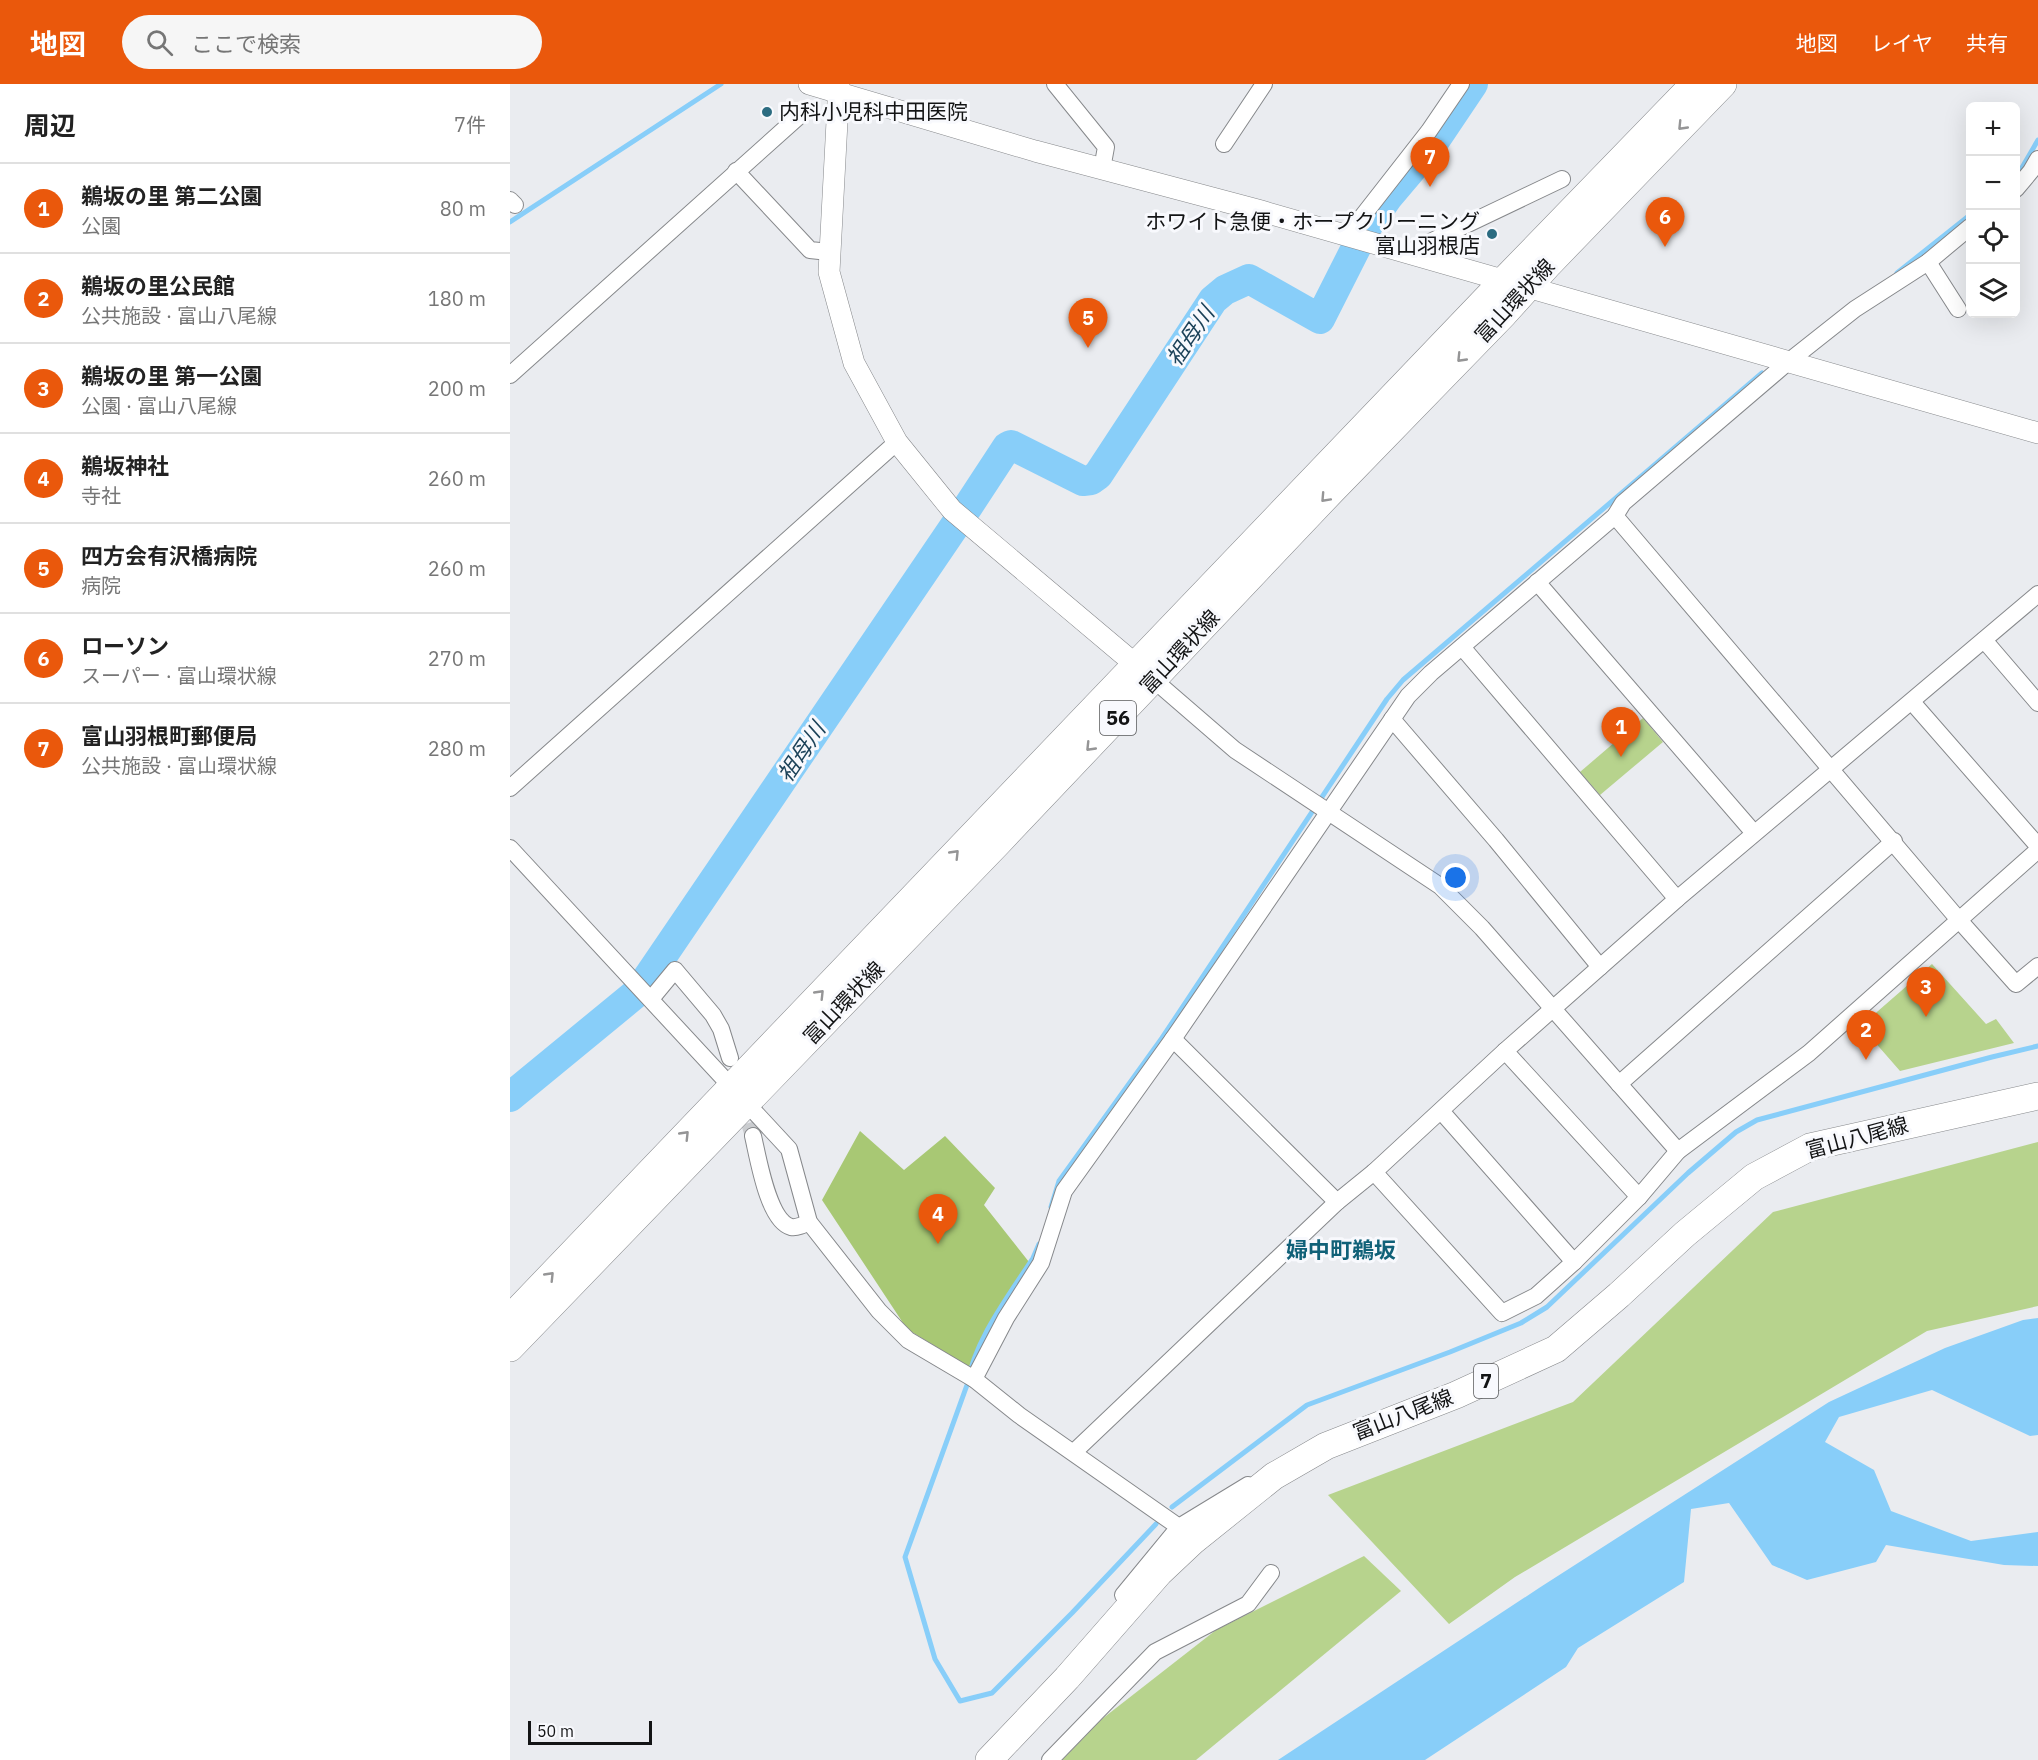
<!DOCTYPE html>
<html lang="ja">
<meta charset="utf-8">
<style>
:root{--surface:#fff;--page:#f6f6f6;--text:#222;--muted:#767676;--line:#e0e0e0;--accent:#ea580c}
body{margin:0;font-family:"IBM Plex Sans","Noto Sans JP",sans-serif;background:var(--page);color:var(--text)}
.controls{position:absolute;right:18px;top:18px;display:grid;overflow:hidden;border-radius:9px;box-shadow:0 6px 24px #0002}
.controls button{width:54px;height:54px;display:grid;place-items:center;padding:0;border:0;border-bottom:2px solid var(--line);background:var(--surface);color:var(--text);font:30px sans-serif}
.scale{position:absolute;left:18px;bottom:15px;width:124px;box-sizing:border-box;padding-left:6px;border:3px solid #131415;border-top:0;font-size:16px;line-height:21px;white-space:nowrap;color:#131415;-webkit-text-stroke:4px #f8f9fd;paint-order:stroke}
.you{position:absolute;left:946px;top:794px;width:21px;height:21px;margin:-15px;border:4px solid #fff;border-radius:50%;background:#1a73e8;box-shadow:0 0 0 9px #1a73e833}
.badge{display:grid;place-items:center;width:39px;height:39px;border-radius:50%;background:var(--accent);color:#fff;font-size:20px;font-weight:700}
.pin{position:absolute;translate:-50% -50px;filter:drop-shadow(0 2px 3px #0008)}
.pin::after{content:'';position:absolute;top:32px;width:21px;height:18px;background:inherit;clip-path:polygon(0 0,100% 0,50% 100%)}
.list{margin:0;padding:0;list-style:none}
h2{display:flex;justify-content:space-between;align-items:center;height:78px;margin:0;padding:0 24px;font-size:26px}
h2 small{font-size:20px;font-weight:400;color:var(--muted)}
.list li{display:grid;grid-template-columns:39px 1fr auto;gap:18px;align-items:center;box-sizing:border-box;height:90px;padding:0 24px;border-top:2px solid var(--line)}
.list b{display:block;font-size:22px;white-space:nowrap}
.list p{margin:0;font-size:20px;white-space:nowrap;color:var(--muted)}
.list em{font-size:20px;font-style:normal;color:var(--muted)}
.icon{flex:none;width:33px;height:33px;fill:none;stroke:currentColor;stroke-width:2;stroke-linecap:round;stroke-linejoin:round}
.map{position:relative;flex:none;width:1528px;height:1676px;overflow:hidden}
header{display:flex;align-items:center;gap:36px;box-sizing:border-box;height:84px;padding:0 30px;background:var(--accent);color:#fff}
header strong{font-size:28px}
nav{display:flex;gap:33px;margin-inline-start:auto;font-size:21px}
.search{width:420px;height:54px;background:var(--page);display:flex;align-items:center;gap:15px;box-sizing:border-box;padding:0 21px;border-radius:33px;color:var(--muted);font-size:22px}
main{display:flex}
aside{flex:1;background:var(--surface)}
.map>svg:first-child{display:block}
.green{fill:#b7d38d}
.forest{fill:#a8c874}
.water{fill:#88cef9}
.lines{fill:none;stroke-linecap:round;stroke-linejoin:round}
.stream{stroke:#88cef9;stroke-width:5}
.river{stroke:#88cef9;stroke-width:30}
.minor-tunnel{stroke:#cacccf;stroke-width:16;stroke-dasharray:16 8;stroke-linecap:butt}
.minor-casing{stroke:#86888b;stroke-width:18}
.tertiary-casing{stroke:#86888b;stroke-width:22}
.primary-casing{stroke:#86888b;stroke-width:28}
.minor{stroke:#fff;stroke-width:16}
.tertiary{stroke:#fff;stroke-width:21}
.primary{stroke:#fff;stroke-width:27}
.oneway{stroke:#959596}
.poi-dot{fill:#2c6c81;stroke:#f8f9fd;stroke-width:2}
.labels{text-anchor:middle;stroke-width:6;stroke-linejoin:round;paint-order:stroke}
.shield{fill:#f8f9fd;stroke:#58595b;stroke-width:1.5}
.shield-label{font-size:20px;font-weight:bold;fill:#131415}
.poi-label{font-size:21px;fill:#131415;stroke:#f8f9fd;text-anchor:start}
.street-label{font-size:21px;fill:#131415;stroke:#f8f9fd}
.water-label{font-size:22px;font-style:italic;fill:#1d435a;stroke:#f8f9fd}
.neighbourhood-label{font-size:22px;font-weight:bold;fill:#106178;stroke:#f8f9fd}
</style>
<header>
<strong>地図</strong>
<div class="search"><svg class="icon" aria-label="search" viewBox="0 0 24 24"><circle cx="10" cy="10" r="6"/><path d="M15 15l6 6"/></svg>ここで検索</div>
<nav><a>地図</a><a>レイヤ</a><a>共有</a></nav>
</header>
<main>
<aside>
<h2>周辺<small>7件</small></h2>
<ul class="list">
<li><span class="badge">1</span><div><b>鵜坂の里 第二公園</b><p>公園</p></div><em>80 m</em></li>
<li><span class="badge">2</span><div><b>鵜坂の里公民館</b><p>公共施設 · 富山八尾線</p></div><em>180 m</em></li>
<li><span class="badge">3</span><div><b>鵜坂の里 第一公園</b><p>公園 · 富山八尾線</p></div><em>200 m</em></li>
<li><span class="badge">4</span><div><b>鵜坂神社</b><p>寺社</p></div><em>260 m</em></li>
<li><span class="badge">5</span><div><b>四方会有沢橋病院</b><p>病院</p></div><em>260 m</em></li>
<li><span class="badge">6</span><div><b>ローソン</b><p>スーパー · 富山環状線</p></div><em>270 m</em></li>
<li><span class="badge">7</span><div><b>富山羽根町郵便局</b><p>公共施設 · 富山環状線</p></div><em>280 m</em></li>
</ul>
</aside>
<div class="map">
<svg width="1528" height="1676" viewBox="0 0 1528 1676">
<rect width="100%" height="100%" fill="#eaecf0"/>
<!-- green -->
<g class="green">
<polygon points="1133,634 1153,658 1090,711 1070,688"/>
<polygon points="1422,880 1476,940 1486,935 1504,959 1390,987 1356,948 1366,940 1360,934"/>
<polygon points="1528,1058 1528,1222 1417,1247 1005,1493 939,1540 818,1411 1063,1318 1263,1128"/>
<polygon points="854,1472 891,1507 686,1676 552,1676 592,1635 706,1546"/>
</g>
<!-- forest -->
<polygon class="forest" points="350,1047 394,1086 435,1052 485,1104 474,1121 519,1178 464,1286 397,1245 312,1116"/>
<!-- water -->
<polygon class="water" points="1528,1234 1528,1351 1520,1352 1422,1306 1329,1333 1315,1358 1364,1386 1381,1427 1461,1457 1528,1448 1528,1482 1494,1481 1376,1461 1366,1478 1297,1496 1262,1481 1219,1419 1181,1425 1174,1498 1068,1564 1056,1583 915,1676 768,1676 1029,1504 1319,1318 1435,1264 1513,1236"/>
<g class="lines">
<!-- stream -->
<g class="stream">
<polyline points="1506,94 1528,56"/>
<polyline points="0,138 211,0"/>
<polyline points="1387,189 1460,131"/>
<polyline points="541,1123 549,1097 652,954 877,615 893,596 1252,289"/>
<path d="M 529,1160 L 523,1174 C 498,1213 465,1255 457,1301 L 395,1473 L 425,1575 L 450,1617 L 482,1609 L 562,1529 L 646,1440"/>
<polyline points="662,1423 797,1321 940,1268 1011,1239 1037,1223 1178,1089 1226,1048 1247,1036 1482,973 1528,962"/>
</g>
<!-- river -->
<g class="river">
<polyline points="457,424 497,363 501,361 573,397 581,396 588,391 703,216 715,206 739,195 810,235 856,144 878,113 922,61 963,0"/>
<polyline points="136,896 446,440"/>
<polyline points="0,1013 124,911"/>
</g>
<!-- minor-tunnel -->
<polyline class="minor-tunnel" points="232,1016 243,1052"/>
<!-- minor casing -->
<g class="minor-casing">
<g id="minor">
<polyline points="545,0 596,63 592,85"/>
<polyline points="714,60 754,0"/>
<polyline points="226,87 300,166 319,168"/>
<polyline points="1506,105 1521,87 1528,75"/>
<polyline points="0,116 5,121"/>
<polyline points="837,152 919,47 951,0"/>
<polyline points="897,169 1052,95"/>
<polyline points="1418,178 1448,225"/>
<polyline points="0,291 288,33"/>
<polyline points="1105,432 1449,836 1506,900 1528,882"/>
<polyline points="1027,498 1244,749"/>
<polyline points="1474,556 1528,619"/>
<polyline points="952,563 1167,815"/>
<polyline points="644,596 725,666 930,802 972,844 1168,1067"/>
<polyline points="1402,618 1528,762"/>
<polyline points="882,635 986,756 1090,883"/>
<polyline points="0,704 387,358"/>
<polyline points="0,764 279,1065 299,1138 369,1227 398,1256 464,1295 509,1331 669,1443"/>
<polyline points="141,915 165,886 203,931 211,945 220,974"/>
<polyline points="663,955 827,1118"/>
<polyline points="995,967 1129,1113"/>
<polyline points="1109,1000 1384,757"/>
<polyline points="931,1027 1064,1178"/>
<path d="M 243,1052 C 248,1073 258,1137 281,1143 C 287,1144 293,1141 299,1138"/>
<polyline points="864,1088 992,1229 1026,1212 1064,1178 1129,1113 1168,1067 1299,969 1528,766"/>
<polyline points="464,1295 496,1234 531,1179 554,1107 663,955 898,612 921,589 1105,432 1113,419 1278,278 1345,225 1418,178 1460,143"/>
<polyline points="564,1368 827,1118 864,1088 995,967 1167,815 1528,510"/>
<polyline points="613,1511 669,1443 738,1401"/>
<polyline points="540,1676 645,1568 738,1520 761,1489"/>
</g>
</g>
<!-- tertiary casing -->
<g class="tertiary-casing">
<g id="tertiary">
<polyline points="299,0 525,67 751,127 1528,349"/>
<polyline points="329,0 319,188 344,279 387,358 442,426 626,581"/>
</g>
</g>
<!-- primary casing -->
<g class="primary-casing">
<g id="primary">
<polyline points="0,1234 994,196 1184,0"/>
<polyline points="0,1264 487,760 819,410 994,230 1039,180 1213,0"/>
<polyline points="479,1676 557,1594 649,1489 683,1457 764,1392 816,1362 946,1311 1046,1265 1109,1211 1175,1150 1244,1093 1300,1063 1528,1012"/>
</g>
</g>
<!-- minor -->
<use href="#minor" class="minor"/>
<!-- tertiary -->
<use href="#tertiary" class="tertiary"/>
<!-- primary -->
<use href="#primary" class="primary"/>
</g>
<!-- one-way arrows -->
<defs><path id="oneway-chevron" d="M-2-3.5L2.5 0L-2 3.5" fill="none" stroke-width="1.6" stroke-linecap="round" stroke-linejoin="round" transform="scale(1.5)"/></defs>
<g class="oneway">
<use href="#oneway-chevron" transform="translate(1172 42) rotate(134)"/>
<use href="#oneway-chevron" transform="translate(951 274) rotate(134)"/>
<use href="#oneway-chevron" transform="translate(815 414) rotate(133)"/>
<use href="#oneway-chevron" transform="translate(580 663) rotate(134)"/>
<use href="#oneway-chevron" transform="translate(445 770) rotate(-46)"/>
<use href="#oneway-chevron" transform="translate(310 910) rotate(-46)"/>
<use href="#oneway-chevron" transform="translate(175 1051) rotate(-46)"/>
<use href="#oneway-chevron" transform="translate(40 1192) rotate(-46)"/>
</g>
<!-- markers -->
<g class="poi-dot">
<circle cx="257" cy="28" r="6"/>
<circle cx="982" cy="150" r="6"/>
</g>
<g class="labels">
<!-- shield labels -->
<g class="shield">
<rect x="590" y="617" width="36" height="34" rx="4.5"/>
<rect x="964" y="1280" width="24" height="34" rx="4.5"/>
</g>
<g class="shield-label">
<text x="608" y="641">56</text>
<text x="976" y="1304">7</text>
</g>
<!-- poi labels -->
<g class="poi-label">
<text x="269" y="35">内科小児科中田医院</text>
<text x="970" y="145" text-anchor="end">ホワイト急便・ホープクリーニング<tspan x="970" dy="24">富山羽根店</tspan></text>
</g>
<!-- street labels -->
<g class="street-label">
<text transform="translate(1005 217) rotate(-47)" y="7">富山環状線</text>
<text transform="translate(670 568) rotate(-47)" y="7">富山環状線</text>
<text transform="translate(334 919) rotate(-46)" y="7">富山環状線</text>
<text transform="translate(1347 1054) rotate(-15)" y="7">富山八尾線</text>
<text transform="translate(893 1331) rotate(-21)" y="7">富山八尾線</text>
</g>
<!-- water labels -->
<g class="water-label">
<text transform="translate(680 252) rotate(-56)" y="8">祖母川</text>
<text transform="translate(291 668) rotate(-56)" y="8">祖母川</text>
</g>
<!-- neighbourhood labels -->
<g class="neighbourhood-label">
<text x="831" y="1174">婦中町鵜坂</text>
</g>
</g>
</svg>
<div class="controls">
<button>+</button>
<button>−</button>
<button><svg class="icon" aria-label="locate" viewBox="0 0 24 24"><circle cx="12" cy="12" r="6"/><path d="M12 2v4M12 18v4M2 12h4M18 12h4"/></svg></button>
<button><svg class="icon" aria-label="layers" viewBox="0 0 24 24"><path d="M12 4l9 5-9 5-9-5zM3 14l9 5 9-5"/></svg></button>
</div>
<div class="scale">50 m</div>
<div class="you"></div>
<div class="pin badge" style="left:1111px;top:673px">1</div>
<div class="pin badge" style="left:1356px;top:976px">2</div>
<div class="pin badge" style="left:1416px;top:933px">3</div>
<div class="pin badge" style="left:428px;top:1160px">4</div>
<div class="pin badge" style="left:578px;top:264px">5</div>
<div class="pin badge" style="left:1155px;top:163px">6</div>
<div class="pin badge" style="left:920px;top:103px">7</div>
</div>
</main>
